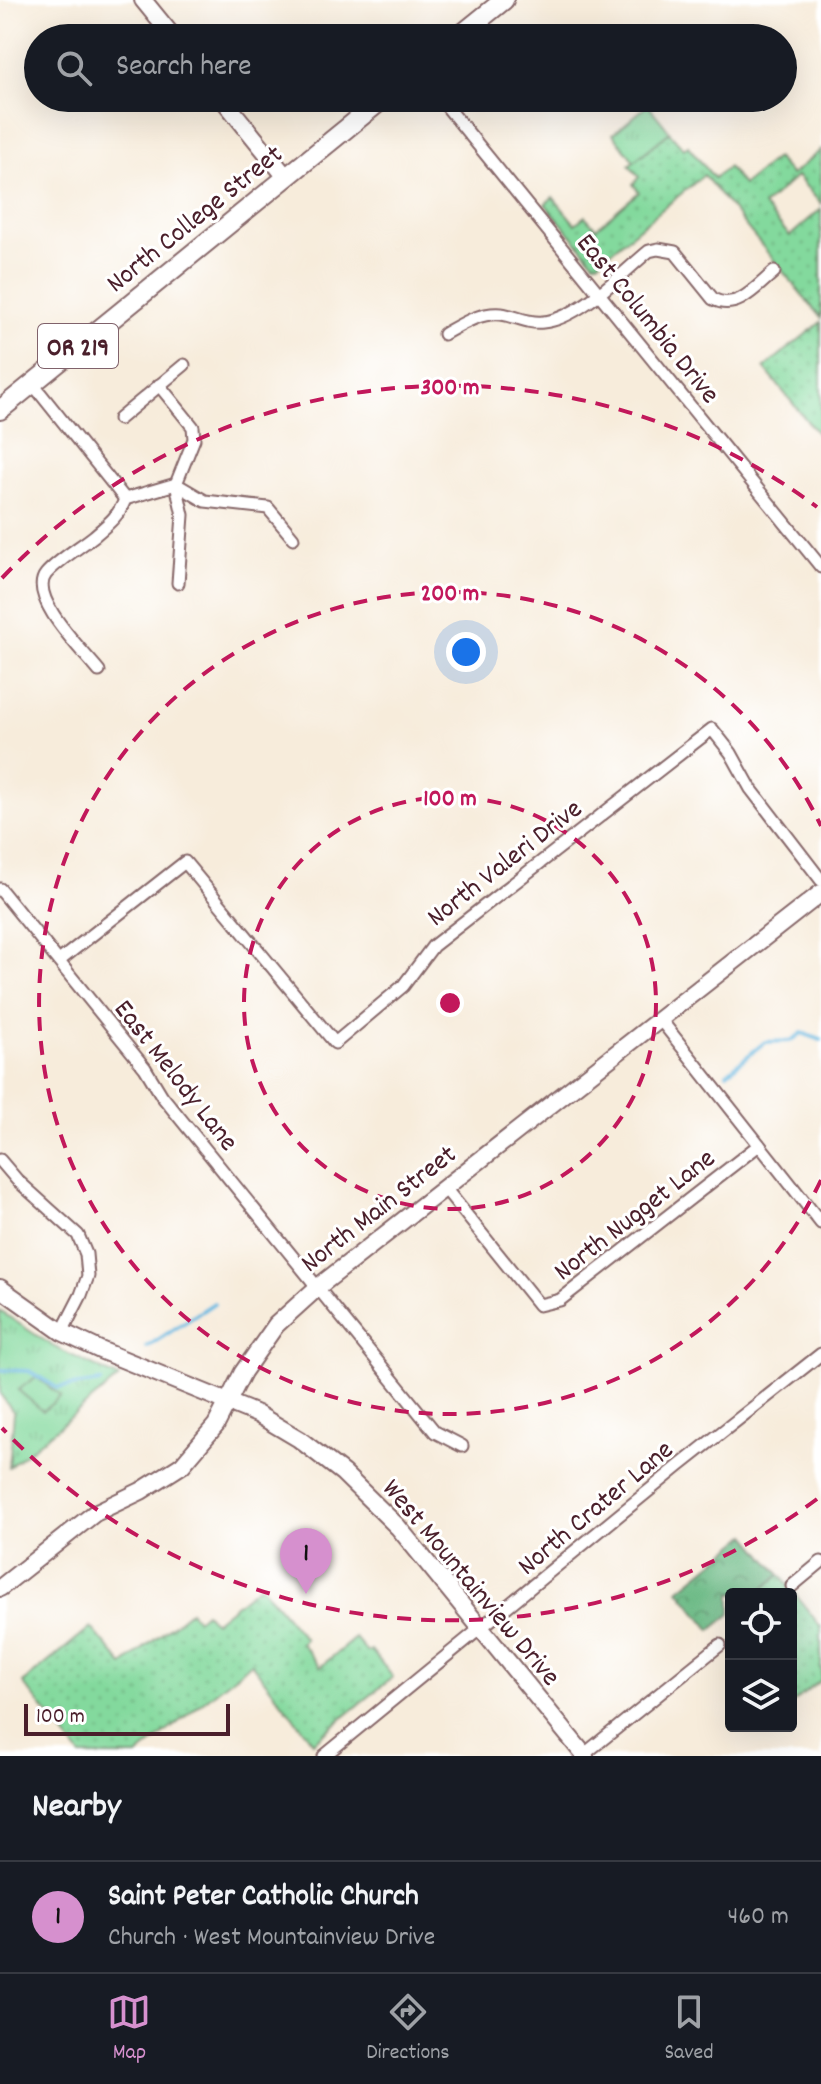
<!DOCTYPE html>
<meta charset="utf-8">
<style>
:root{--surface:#171b24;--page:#242831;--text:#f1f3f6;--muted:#9ea1a6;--line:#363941;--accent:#d690ce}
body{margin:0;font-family:Dekko,sans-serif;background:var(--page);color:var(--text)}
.controls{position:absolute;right:24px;bottom:24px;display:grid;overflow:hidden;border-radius:8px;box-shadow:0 8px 32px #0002}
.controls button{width:72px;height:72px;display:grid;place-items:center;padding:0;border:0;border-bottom:2px solid var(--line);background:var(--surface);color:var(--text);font:40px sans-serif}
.scale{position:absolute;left:24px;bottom:20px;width:206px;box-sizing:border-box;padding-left:8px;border:4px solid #4a1f2b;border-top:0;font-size:22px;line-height:28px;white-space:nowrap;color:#4a1f2b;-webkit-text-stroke:6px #fff;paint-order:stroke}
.you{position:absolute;left:466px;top:652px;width:28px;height:28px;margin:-20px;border:6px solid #fff;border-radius:50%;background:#1a73e8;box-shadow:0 0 0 12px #1a73e833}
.badge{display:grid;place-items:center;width:52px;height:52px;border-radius:50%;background:var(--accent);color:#111;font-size:26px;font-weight:700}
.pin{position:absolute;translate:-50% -66px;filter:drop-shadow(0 2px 4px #0008)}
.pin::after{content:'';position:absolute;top:42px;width:28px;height:24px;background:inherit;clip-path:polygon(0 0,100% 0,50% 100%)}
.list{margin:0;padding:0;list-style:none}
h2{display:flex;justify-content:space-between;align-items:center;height:104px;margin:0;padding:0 32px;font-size:34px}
h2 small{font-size:26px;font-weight:400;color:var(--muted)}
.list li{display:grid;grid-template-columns:52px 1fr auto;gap:24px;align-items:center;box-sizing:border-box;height:112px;padding:0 32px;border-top:2px solid var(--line)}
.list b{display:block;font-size:30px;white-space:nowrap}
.list p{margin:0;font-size:26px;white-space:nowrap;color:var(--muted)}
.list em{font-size:26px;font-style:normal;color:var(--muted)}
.icon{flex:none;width:44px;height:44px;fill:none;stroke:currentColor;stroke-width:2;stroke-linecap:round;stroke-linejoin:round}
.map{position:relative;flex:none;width:821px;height:1756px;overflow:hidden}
.search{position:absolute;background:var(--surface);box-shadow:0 8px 32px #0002;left:24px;right:24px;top:24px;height:88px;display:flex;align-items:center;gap:20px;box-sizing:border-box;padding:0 28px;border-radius:44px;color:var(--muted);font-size:30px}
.sheet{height:216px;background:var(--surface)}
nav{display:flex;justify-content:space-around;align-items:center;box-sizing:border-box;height:112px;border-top:2px solid var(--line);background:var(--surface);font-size:22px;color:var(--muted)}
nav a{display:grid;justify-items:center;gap:4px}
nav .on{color:var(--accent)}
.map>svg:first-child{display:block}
.grass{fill:url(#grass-dots);stroke:#667c64;stroke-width:2}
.forest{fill:url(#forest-crowns);stroke:#5a6c58;stroke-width:2}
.park{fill:url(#park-tufts);stroke:#667c64;stroke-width:2}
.garden{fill:#83d99d;stroke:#667c64;stroke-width:2}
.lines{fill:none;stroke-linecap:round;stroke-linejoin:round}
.stream{stroke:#63b6de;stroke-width:4}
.street-casing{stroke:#876769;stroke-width:15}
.secondary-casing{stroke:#876769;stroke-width:20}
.primary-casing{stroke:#876769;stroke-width:22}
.street{stroke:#fff;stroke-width:11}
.secondary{stroke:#fff;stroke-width:16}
.primary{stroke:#fff;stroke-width:18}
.ring{fill:none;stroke:#c2185b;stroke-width:4;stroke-dasharray:14 10}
.labels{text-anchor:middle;stroke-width:6;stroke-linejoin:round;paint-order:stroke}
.shield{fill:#fff;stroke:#80626b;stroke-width:2}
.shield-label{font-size:26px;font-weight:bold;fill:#4a1f2b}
.street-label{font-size:28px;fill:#4a1f2b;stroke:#fff}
.centre{fill:#c2185b;stroke:#fff;stroke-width:4}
.ring-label{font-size:24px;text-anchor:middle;font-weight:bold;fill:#c2185b;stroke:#fff;stroke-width:6;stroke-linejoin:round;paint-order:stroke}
</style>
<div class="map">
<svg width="821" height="1756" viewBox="0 0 821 1756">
<defs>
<pattern id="grass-dots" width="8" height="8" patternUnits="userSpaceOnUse" patternTransform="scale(2)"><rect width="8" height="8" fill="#83d99d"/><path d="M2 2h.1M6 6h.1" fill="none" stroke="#73ba87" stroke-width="1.8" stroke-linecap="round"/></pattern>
<pattern id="forest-crowns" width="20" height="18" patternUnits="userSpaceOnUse" patternTransform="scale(2)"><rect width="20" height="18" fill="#6ab984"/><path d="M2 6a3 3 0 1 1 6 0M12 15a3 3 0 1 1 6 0" fill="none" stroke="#59966c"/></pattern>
<pattern id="park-tufts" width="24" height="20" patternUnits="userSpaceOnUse" patternTransform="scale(2)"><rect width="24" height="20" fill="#83d99d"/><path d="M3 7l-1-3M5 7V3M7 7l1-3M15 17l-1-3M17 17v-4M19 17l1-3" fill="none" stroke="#73ba87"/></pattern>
</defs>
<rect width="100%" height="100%" fill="#fff"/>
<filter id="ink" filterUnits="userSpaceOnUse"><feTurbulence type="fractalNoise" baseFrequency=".0125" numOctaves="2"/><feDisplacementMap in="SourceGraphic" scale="16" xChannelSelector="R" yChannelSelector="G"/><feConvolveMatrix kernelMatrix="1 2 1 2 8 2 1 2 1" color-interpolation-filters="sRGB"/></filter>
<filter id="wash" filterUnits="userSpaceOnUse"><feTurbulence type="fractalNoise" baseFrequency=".006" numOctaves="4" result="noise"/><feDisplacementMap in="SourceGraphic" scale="32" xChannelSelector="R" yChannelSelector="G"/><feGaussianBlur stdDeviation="1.8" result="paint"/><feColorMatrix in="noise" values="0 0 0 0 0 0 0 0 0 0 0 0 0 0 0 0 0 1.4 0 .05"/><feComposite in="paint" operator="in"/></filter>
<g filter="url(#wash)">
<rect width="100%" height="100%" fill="#f7ecdb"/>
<!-- grass -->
<g class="grass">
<polygon points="669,132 684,149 688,146 714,178 728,167 743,185 776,158 791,175 821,150 821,204 797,176 763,206 790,236 821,209 821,318 704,175 598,262 594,262 545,204 553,197 575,224 585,216 596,228 639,192 633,184 639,177 629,165"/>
<polygon points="821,322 821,438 764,368"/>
<polygon points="780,1575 821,1627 821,1680 791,1704 791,1594 756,1594"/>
<polygon points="260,1585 305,1639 301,1643 320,1667 355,1638 367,1652 371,1650 393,1677 313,1742 251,1663 137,1756 81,1756 23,1683 91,1627 123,1665 190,1611 197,1619 205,1612 214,1622"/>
</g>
<!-- forest -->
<polygon class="forest" points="747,1535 780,1575 756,1594 731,1594 731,1614 711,1630 679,1590"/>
<!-- park -->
<g class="park">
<polygon points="648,105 670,132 634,161 613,134"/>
<polygon points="0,1311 54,1347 119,1378 9,1467 14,1413 0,1394"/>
</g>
<!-- garden -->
<polygon class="garden" points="36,1377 61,1396 43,1411 18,1390"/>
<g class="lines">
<!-- stream -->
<g class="stream">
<polyline points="727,1073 765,1042 791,1041 802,1033 821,1040"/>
<polyline points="147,1347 214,1303"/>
<polyline points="0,1370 29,1371 57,1388 101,1382"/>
</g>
</g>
</g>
<g filter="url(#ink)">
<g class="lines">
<!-- street casing -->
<g class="street-casing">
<g id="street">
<polyline points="440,98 821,567"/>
<path d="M 444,334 C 462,324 480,312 501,314 C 516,316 528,324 543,322 C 579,319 622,273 649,251 L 658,249 L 675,252 L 713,299 C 737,312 757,286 774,272"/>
<polyline points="32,383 125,499"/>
<polyline points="159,385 193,427 194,439 176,484 183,515 178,583"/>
<polyline points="119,419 184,365"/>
<polyline points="125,499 176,484 205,501 268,508 293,538"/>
<path d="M 99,671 C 84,652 27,597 46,574 C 58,560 79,548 94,536 C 107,525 120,515 125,499"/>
<polyline points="0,889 145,1068 162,1096 435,1432 462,1446"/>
<polyline points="59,961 185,862 335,1043 403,986 433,946 712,729 731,753 751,789 821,880"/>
<polyline points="660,1019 821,1223"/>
<polyline points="0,1160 17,1180 78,1235 86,1254 88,1276 81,1295 62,1332"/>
<polyline points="444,1187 539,1305 560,1300 759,1145"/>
<polyline points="792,1586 821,1562"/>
<polyline points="324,1756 679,1466 821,1354"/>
<polyline points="582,1756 720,1645"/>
</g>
</g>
<!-- secondary casing -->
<g class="secondary-casing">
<g id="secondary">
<polyline points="143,0 174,38"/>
<polyline points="222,98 286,177"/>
<polyline points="0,1288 62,1332 100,1350 257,1414 299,1439 343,1473 398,1527 585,1756"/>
<polyline points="0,1588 95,1513 141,1491 182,1465 216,1425 243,1372 276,1325 318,1287 821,893"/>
</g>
</g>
<!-- primary casing -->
<g class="primary-casing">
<g id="primary">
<polyline points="457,38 504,0"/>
<polyline points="0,410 384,98"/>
</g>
</g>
<!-- street -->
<use href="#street" class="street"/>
<!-- secondary -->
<use href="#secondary" class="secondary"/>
<!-- primary -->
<use href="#primary" class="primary"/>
</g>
</g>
<!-- distance rings -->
<g class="ring">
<circle cx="450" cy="1003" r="206"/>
<path d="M821 1180A411 411 0 1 1 821 826"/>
<path d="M817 1499A617 617 0 0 1 2 1428M2 578A617 617 0 0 1 817 507"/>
</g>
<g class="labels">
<!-- shield labels -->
<rect class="shield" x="38" y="324" width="80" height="44" rx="6"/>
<g class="shield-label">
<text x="78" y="355">OR 219</text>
</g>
<!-- street labels -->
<g class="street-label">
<text transform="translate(193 217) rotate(-39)" y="10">North College Street</text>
<text transform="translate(650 317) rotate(51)" y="10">East Columbia Drive</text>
<text transform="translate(503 861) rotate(-38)" y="10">North Valeri Drive</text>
<text transform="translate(178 1074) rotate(52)" y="10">East Melody Lane</text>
<text transform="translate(377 1207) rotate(-38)" y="10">North Main Street</text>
<text transform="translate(633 1213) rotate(-38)" y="10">North Nugget Lane</text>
<text transform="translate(594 1506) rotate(-40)" y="10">North Crater Lane</text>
<text transform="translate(473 1581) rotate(50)" y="10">West Mountainview Drive</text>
</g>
</g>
<circle cx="450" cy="1003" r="12" class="centre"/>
<g class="ring-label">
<text x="450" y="394">300 m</text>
<text x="450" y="600">200 m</text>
<text x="450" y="805">100 m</text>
</g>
</svg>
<div class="controls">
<button><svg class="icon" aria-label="locate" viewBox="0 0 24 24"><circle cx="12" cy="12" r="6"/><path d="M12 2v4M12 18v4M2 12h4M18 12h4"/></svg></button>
<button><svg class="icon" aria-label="layers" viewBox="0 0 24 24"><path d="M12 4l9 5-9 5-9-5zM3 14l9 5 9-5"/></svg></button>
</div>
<div class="scale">100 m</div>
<div class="you"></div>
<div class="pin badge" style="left:306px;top:1594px">1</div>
<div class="search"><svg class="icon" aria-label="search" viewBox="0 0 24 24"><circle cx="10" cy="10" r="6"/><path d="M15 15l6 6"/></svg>Search here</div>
</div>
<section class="sheet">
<h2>Nearby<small></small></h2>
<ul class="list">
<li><span class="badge">1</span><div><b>Saint Peter Catholic Church</b><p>Church · West Mountainview Drive</p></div><em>460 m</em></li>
</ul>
</section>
<nav>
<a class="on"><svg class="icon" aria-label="map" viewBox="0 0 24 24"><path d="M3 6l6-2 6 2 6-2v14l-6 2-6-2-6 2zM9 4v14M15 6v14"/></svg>Map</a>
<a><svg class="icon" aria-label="directions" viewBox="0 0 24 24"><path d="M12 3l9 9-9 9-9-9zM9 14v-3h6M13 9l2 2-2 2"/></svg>Directions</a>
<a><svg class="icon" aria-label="saved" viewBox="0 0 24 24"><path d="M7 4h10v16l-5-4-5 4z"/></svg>Saved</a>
</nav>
